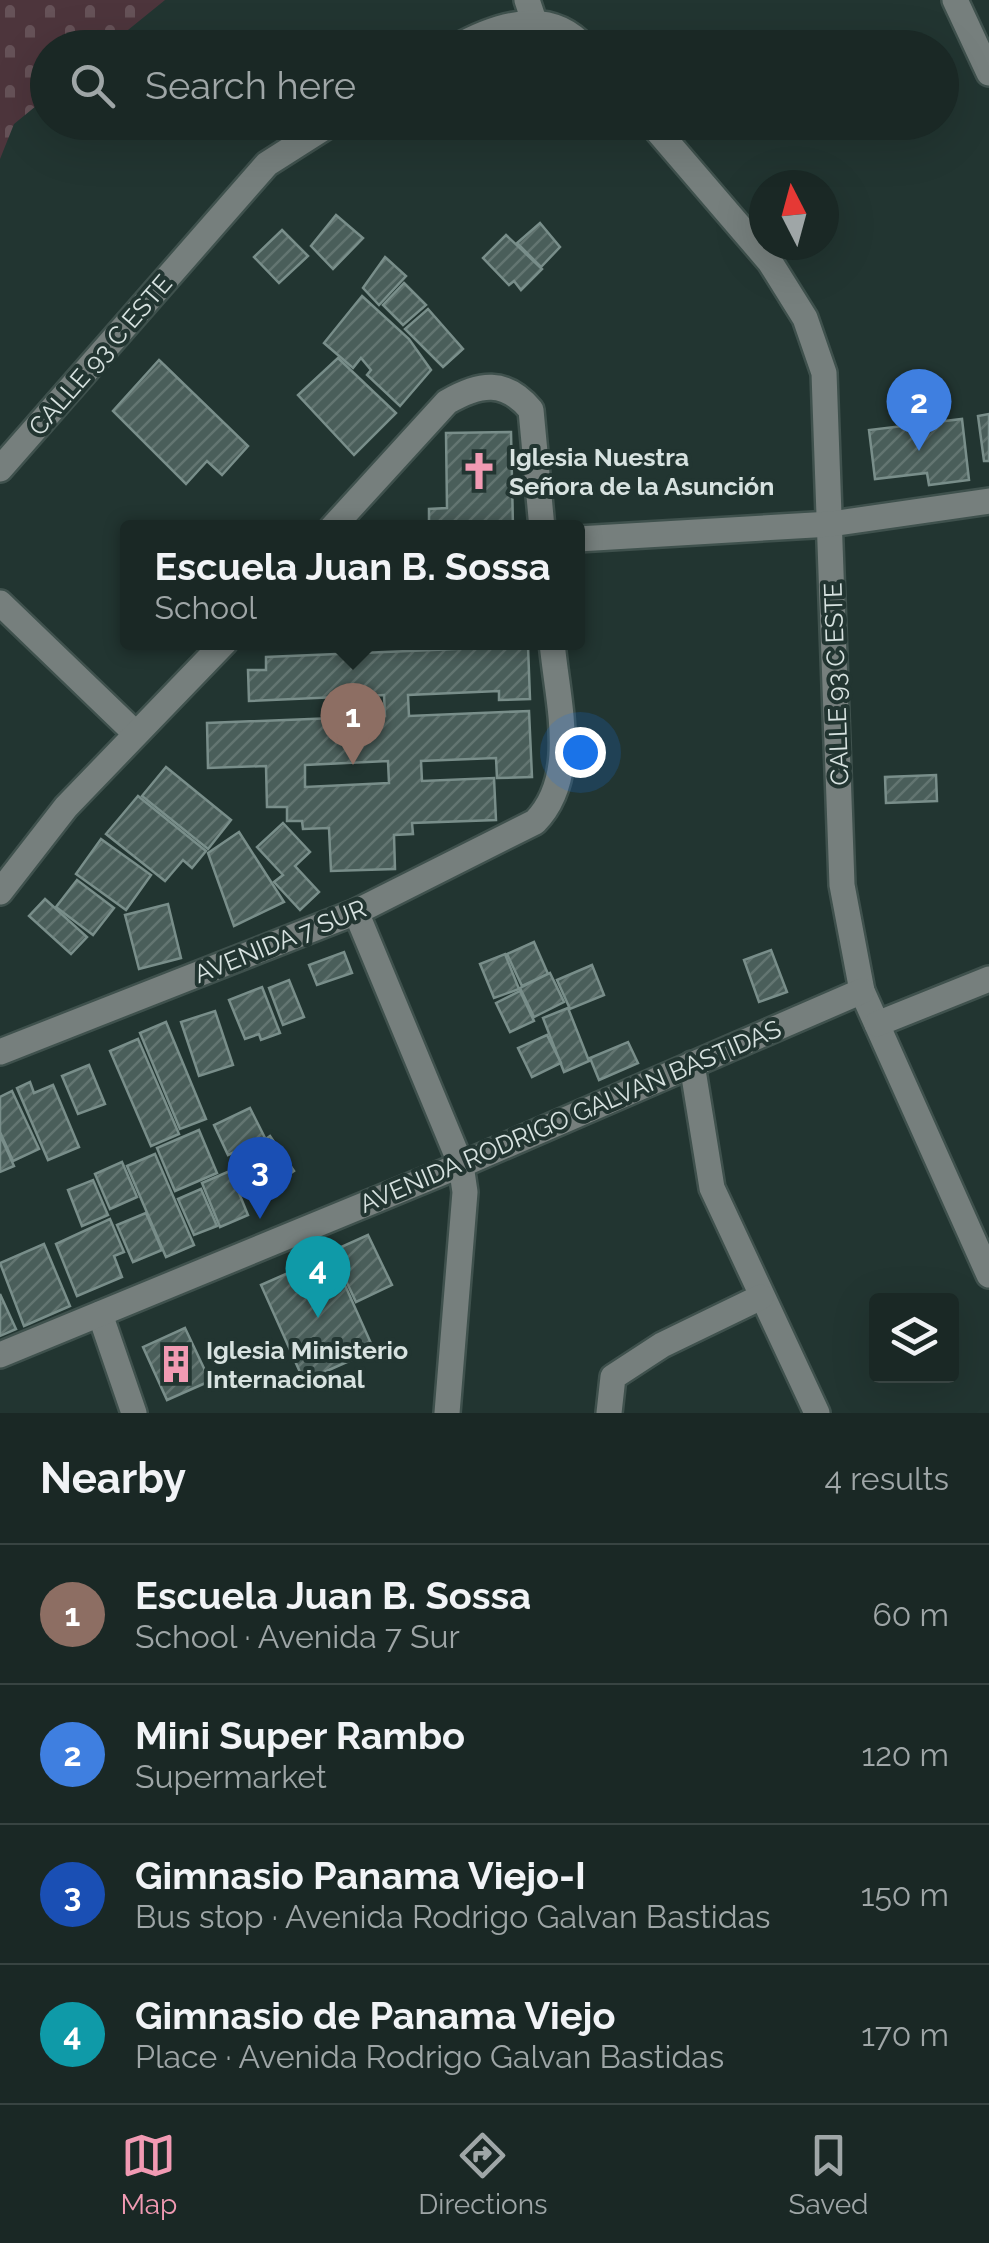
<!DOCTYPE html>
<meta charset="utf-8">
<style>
:root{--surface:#1a2825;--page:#273432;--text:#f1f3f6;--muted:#9fa6a7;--line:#384442;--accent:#f19ab3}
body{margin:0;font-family:Raleway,sans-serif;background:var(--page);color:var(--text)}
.controls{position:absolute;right:30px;bottom:30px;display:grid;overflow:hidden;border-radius:10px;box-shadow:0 10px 40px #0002}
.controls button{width:90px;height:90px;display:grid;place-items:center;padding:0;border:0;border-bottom:2px solid var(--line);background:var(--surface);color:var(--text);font:50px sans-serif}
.compass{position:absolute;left:749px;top:170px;width:90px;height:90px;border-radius:50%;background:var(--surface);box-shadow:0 10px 40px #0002;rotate:354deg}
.you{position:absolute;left:580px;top:752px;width:35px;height:35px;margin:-25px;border:8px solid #fff;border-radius:50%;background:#1a73e8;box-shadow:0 0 0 15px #1a73e833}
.badge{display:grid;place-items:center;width:65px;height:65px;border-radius:50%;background:var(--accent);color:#fff;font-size:32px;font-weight:700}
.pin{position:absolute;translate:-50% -82px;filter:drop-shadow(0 2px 5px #0008)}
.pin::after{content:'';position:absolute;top:52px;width:35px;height:30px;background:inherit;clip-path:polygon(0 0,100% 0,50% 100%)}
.popup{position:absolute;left:120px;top:520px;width:465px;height:130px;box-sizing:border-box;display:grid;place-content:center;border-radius:10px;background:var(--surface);filter:drop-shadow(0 2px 8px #0005);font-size:32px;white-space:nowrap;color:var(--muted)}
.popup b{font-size:38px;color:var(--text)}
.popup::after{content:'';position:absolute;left:50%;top:100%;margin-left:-20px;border:20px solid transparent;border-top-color:var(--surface)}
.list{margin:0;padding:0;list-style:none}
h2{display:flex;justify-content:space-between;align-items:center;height:130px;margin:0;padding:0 40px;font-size:42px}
h2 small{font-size:32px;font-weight:400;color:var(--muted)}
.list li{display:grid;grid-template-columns:65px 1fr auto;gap:30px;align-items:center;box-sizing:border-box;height:140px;padding:0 40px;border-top:2px solid var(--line)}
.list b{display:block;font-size:38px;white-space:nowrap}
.list p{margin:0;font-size:32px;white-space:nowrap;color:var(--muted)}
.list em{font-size:32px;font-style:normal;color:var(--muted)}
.icon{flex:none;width:55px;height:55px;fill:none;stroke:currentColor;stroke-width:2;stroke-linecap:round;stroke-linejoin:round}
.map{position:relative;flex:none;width:989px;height:1413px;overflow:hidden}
.search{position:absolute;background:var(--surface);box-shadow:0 10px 40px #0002;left:30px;right:30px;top:30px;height:110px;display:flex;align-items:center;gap:25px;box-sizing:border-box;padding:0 35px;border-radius:55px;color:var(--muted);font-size:38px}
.sheet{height:690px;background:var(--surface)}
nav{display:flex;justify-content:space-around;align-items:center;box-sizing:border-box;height:140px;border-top:2px solid var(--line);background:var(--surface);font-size:28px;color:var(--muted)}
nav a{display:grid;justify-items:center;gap:5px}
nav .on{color:var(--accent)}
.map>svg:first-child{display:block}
.cemetery{fill:url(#cemetery-stones)}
.building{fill:url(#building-hatch);stroke:#798e8a;stroke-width:2.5;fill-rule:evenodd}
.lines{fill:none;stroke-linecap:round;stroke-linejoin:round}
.minor-casing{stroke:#3f514d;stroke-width:30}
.minor{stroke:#767f7d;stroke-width:25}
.labels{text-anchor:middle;stroke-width:8;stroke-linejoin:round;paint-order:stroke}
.street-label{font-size:25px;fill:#d7e2e0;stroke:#223531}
.poi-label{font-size:25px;font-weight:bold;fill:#d7e2e0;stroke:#223531;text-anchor:start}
</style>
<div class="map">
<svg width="989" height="1413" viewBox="0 0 989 1413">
<defs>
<pattern id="cemetery-stones" width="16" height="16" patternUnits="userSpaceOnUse" patternTransform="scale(2.5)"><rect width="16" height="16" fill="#4d353c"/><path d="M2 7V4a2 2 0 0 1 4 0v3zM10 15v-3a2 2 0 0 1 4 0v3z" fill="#665258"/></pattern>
<pattern id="building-hatch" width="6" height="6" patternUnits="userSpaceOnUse" patternTransform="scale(2.5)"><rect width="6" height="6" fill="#4a5e5a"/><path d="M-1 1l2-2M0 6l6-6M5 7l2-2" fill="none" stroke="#637571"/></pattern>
</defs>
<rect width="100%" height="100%" fill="#223531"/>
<!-- cemetery -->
<polygon class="cemetery" points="0,0 165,0 107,47 48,48 47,97 14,124 0,159"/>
<!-- building -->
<g class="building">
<polygon points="336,215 363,238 333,269 311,246"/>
<polygon points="540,223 560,247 541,267 517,243"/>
<polygon points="282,230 308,256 279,283 254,257"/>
<polygon points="506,235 542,269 521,290 514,281 509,285 483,258"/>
<polygon points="385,257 406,276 379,305 363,288"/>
<polygon points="404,283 426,305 403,325 383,305"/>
<polygon points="362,296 409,339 431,370 400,406 367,375 371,370 361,358 353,368 324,343"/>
<polygon points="428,309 463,349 443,367 405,329"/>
<polygon points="338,358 396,413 354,455 298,395"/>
<polygon points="159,360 248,446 222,475 207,461 186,484 113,411"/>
<polygon points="989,414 989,461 984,461 978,416"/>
<polygon points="962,419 969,480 929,485 927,473 875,479 869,430"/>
<polygon points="511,432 513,528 410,528 410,523 429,523 429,509 447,508 446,433"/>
<path d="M 528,646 L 530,699 L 499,700 L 499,691 L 408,695 L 409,716 L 529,711 L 532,777 L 497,778 L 496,758 L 421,761 L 422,781 L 494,778 L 496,820 L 412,823 L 413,834 L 394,835 L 395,869 L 331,871 L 329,828 L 303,829 L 302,821 L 287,821 L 287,807 L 267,807 L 266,766 L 208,768 L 207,723 L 385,716 L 384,695 L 249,701 L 248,670 L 266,670 L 266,657 ZM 388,761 L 389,783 L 305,787 L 305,765 Z"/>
<polygon points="166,767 231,820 208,849 142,796"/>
<polygon points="936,775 937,801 886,803 885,777"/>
<polygon points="138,796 206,851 192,868 183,860 165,881 106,834"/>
<polygon points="283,823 310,852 295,866 319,892 300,910 274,882 283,875 257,847"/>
<polygon points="239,832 284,902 234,926 208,853"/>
<polygon points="101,839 151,875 126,910 76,874"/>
<polygon points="77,880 114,908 93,935 56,907"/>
<polygon points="45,899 87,937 71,954 29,916"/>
<polygon points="168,904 181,958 139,969 125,915"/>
<polygon points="534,942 548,974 522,986 507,954"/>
<polygon points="771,950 787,992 759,1002 744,960"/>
<polygon points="344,952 352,973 317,985 309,965"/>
<polygon points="505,954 519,989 494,998 480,964"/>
<polygon points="592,965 604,995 570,1009 557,980"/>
<polygon points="550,973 564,1002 534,1017 520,988"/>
<polygon points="289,980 304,1017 283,1025 269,988"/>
<polygon points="262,987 280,1033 261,1040 259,1034 245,1039 229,1000"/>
<polygon points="520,991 534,1021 510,1032 496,1003"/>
<polygon points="568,1008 589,1061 564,1072 543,1018"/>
<polygon points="215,1011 233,1065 199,1076 181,1022"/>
<polygon points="166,1022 206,1119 180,1129 140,1033"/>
<polygon points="547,1035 561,1063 532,1077 518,1048"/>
<polygon points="138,1039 179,1134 151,1146 110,1051"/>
<polygon points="628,1042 638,1063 599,1080 590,1058"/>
<polygon points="89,1065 105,1104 78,1114 62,1076"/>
<polygon points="30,1082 34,1093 53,1085 79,1147 48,1160 17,1088"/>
<polygon points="12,1091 39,1149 13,1161 0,1132 0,1097"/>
<polygon points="250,1108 265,1138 228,1155 214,1125"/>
<polygon points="199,1130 217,1173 175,1191 157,1148"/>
<polygon points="0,1135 14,1166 0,1172"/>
<polygon points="270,1136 294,1171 261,1194 237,1159"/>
<polygon points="155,1154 194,1245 166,1257 127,1166"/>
<polygon points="122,1162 137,1197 110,1209 95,1174"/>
<polygon points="230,1171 248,1215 220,1227 202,1183"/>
<polygon points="93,1180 108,1215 82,1226 68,1190"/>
<polygon points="201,1189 217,1226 194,1235 178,1199"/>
<polygon points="146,1213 162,1250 133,1262 117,1225"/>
<polygon points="110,1219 124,1252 114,1256 122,1277 77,1296 56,1244"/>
<polygon points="368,1235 392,1285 356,1302 332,1251"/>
<polygon points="44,1244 70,1306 24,1326 0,1263"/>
<polygon points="331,1254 374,1350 304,1381 261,1285"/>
<polygon points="0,1294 16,1329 0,1336"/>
<polygon points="185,1328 210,1381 167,1400 143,1347"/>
</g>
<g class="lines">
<!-- minor casing -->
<g class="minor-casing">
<g id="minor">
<polyline points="527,0 535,24"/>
<polyline points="955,0 989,73"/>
<path d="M 455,48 C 496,25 549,7 585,48"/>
<polyline points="650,122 770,262 805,318 824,373 842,885 862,991 989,1275"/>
<polyline points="0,469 267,164 333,122"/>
<path d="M 332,528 L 447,402 C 480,383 505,379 531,410 L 542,528"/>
<polyline points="578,539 831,524 989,501"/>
<polyline points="0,603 135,733"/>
<polyline points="0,892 66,807 225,642"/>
<polyline points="356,912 461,1165 465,1192 447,1413"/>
<polyline points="877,1024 989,979"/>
<path d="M 0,1052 L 356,912 L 535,822 C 580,776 557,701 552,642"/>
<polyline points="692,1064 712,1188 817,1413"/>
<polyline points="100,1314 134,1413"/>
<polyline points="0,1355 461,1165 862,991"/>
<polyline points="609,1413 613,1377 662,1345 761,1297"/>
</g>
</g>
<!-- minor -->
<use href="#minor" class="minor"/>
</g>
<!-- icons -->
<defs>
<g id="church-bare" transform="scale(3)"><path d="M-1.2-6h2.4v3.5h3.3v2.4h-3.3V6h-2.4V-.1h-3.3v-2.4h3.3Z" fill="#f19ab3" stroke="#223531" stroke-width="2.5" paint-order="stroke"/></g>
<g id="building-bare" transform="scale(3)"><path d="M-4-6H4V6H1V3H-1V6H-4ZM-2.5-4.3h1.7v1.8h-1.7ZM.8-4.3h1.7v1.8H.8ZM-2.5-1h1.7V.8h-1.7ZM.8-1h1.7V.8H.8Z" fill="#f19ab3" stroke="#223531" stroke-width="2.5" paint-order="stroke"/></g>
</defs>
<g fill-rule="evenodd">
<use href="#church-bare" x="479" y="471"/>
<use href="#building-bare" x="176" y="1364"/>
</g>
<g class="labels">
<!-- street labels -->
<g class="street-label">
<text transform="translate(100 355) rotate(-49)" y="9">CALLE 93 C ESTE</text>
<text transform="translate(836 684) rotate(-92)" y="9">CALLE 93 C ESTE</text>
<text transform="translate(280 941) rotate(-22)" y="9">AVENIDA 7 SUR</text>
<text transform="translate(570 1116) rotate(-23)" y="9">AVENIDA RODRIGO GALVAN BASTIDAS</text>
</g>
<!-- poi labels -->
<g class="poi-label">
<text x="509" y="466">Iglesia Nuestra<tspan x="509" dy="29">Señora de la Asunción</tspan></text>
<text x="206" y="1359">Iglesia Ministerio<tspan x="206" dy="29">Internacional</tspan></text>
</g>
</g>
</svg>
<div class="controls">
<button><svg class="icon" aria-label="layers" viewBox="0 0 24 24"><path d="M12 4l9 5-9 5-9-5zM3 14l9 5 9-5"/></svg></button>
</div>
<svg class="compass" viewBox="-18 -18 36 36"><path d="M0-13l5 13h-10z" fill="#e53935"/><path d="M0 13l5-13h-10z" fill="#9fa6a7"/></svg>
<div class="you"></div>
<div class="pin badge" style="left:353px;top:765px;background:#8d6e63">1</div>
<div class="popup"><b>Escuela Juan B. Sossa</b>School</div>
<div class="pin badge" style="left:919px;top:451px;background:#3f7fe0">2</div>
<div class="pin badge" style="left:260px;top:1219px;background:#1a4fb4">3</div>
<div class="pin badge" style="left:318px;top:1318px;background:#0f9aa8">4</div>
<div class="search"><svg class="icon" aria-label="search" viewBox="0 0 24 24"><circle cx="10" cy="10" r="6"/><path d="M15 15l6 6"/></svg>Search here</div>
</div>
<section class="sheet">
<h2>Nearby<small>4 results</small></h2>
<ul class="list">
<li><span class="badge" style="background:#8d6e63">1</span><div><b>Escuela Juan B. Sossa</b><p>School · Avenida 7 Sur</p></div><em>60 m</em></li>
<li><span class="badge" style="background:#3f7fe0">2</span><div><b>Mini Super Rambo</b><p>Supermarket</p></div><em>120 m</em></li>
<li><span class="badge" style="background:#1a4fb4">3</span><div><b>Gimnasio Panama Viejo-I</b><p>Bus stop · Avenida Rodrigo Galvan Bastidas</p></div><em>150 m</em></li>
<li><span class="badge" style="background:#0f9aa8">4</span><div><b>Gimnasio de Panama Viejo</b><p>Place · Avenida Rodrigo Galvan Bastidas</p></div><em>170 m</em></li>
</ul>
</section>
<nav>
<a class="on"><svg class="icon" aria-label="map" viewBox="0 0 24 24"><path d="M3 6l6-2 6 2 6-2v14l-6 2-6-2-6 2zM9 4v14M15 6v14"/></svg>Map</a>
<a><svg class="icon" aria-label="directions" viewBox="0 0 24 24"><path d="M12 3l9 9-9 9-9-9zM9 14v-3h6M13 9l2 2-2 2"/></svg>Directions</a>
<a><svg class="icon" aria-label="saved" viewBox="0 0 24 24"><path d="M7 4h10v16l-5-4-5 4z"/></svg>Saved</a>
</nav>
